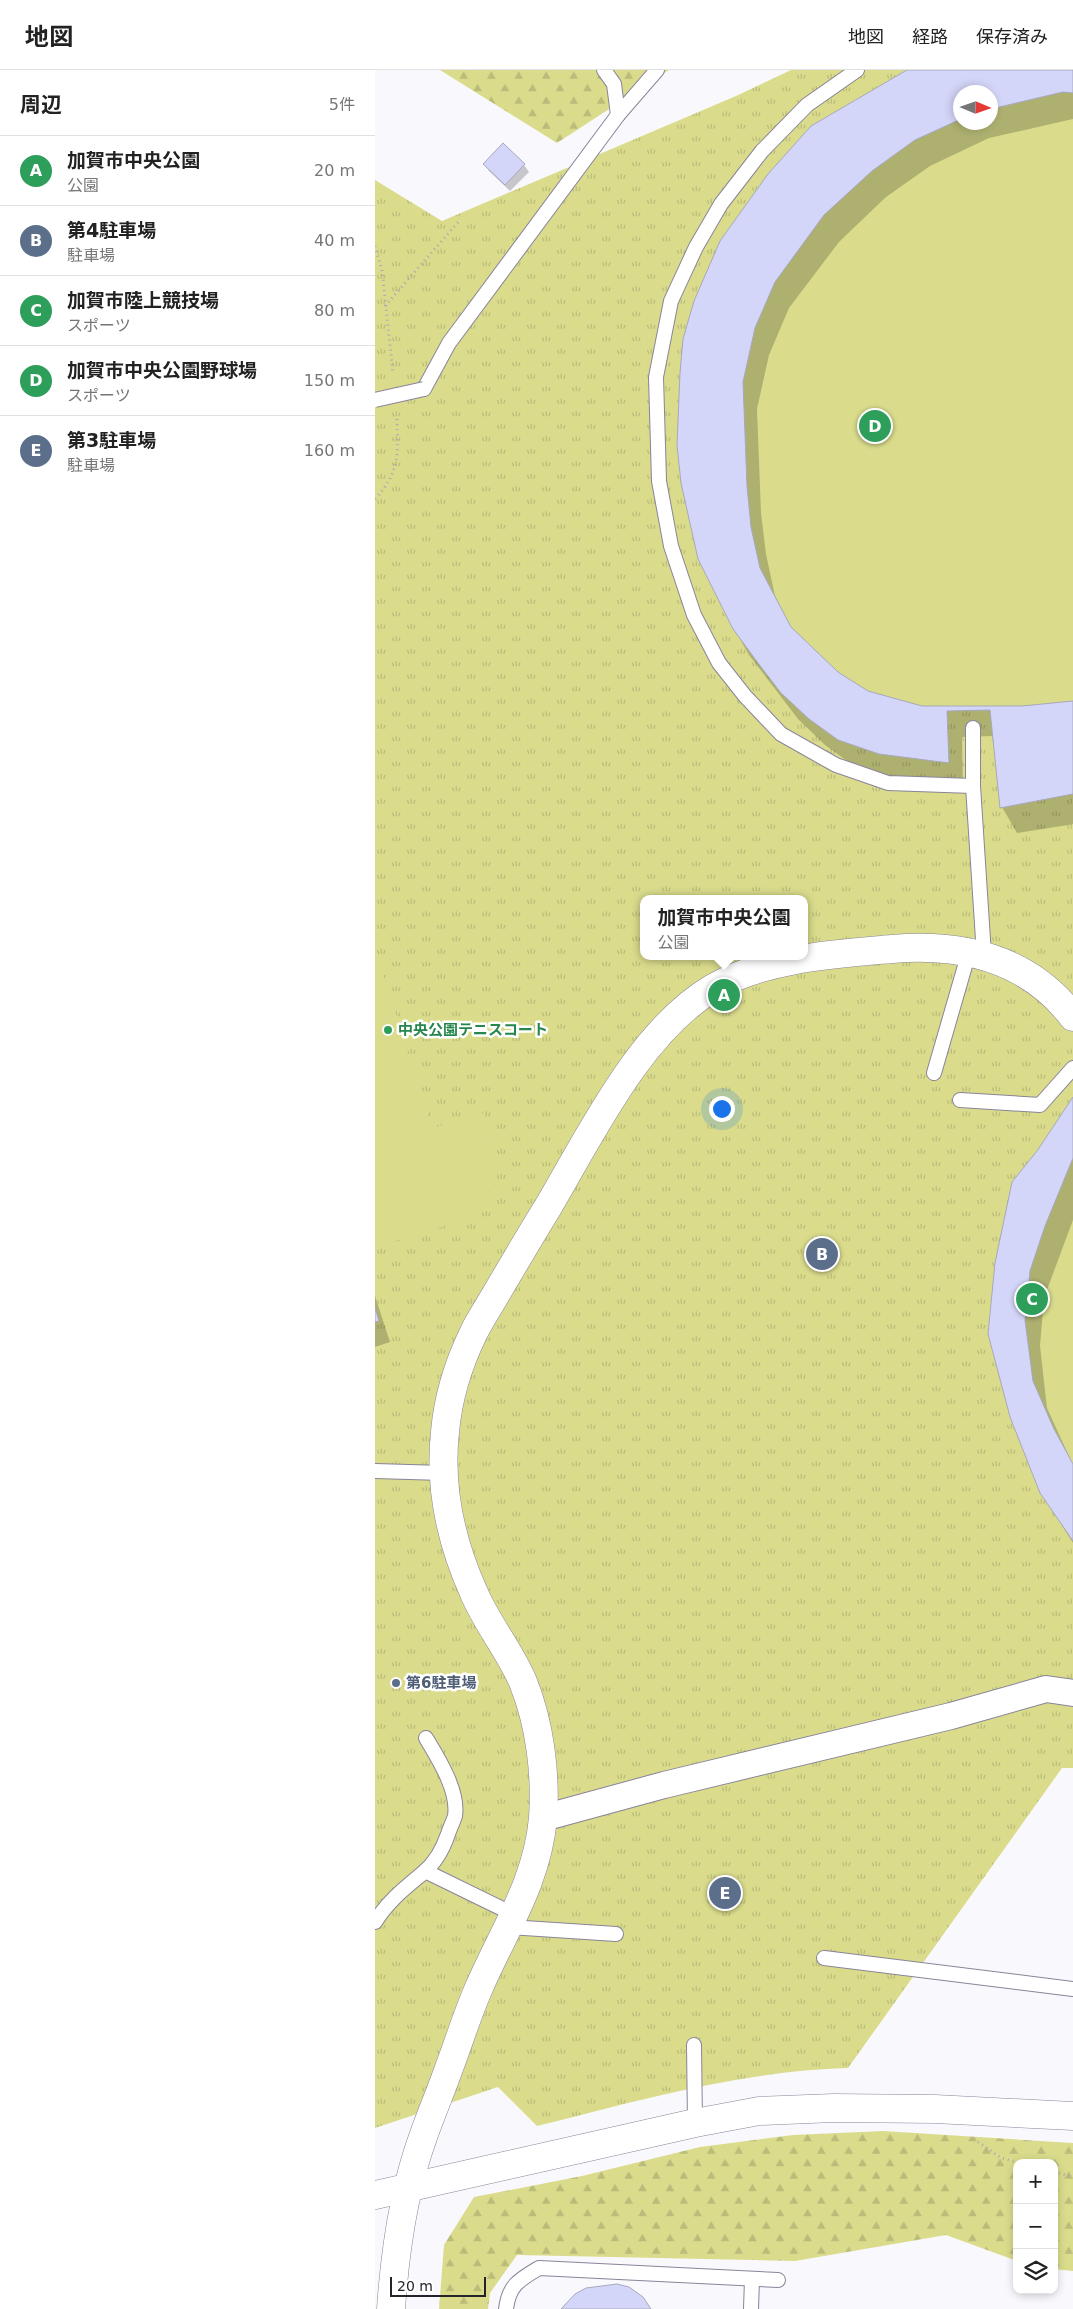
<!DOCTYPE html>
<html lang="ja">
<meta charset="utf-8">
<style>
:root{--surface:#fff;--page:#f2f2f2;--text:#222;--muted:#767676;--line:#e0e0e0;--accent:#bd4ba7}
body{margin:0;font-family:"DejaVu Sans","Noto Sans JP",sans-serif;background:var(--page);color:var(--text)}
.controls{position:absolute;right:15px;bottom:15px;display:grid;overflow:hidden;border-radius:10px;box-shadow:0 2px 8px #0003}
.controls button{width:45px;height:45px;display:grid;place-items:center;padding:0;border:0;border-bottom:1px solid var(--line);background:var(--surface);color:var(--text);font:25px sans-serif}
.compass{position:absolute;left:578px;top:15px;width:45px;height:45px;border-radius:50%;background:var(--surface);box-shadow:0 2px 8px #0003;rotate:92deg}
.scale{position:absolute;left:15px;bottom:12px;width:96px;box-sizing:border-box;padding-left:5px;border:2px solid #24222b;border-top:0;font-size:14px;line-height:18px;white-space:nowrap;color:#24222b;-webkit-text-stroke:4px #fff;paint-order:stroke}
.you{position:absolute;left:346px;top:1038px;width:18px;height:18px;margin:-12px;border:4px solid #fff;border-radius:50%;background:#1a73e8;box-shadow:0 0 0 8px #1a73e833}
.badge{display:grid;place-items:center;width:32px;height:32px;border-radius:50%;background:var(--accent);color:#fff;font-size:16px;font-weight:700}
.pin{position:absolute;translate:-50% -50%;border:2px solid #fff;box-shadow:0 1px 5px #0006}
.popup{position:absolute;left:265px;top:825px;width:168px;height:65px;box-sizing:border-box;display:grid;place-content:center;border-radius:10px;background:var(--surface);filter:drop-shadow(0 1px 4px #0005);font-size:16px;white-space:nowrap;color:var(--muted)}
.popup b{font-size:19px;color:var(--text)}
.popup::after{content:'';position:absolute;left:50%;top:100%;margin-left:-10px;border:10px solid transparent;border-top-color:var(--surface)}
.list{margin:0;padding:0;list-style:none}
h2{display:flex;justify-content:space-between;align-items:center;height:65px;margin:0;padding:0 20px;font-size:21px}
h2 small{font-size:16px;font-weight:400;color:var(--muted)}
.list li{display:grid;grid-template-columns:32px 1fr auto;gap:15px;align-items:center;box-sizing:border-box;height:70px;padding:0 20px;border-top:1px solid var(--line)}
.list b{display:block;font-size:19px;white-space:nowrap}
.list p{margin:0;font-size:16px;white-space:nowrap;color:var(--muted)}
.list em{font-size:16px;font-style:normal;color:var(--muted)}
.icon{flex:none;width:28px;height:28px;fill:none;stroke:currentColor;stroke-width:2;stroke-linecap:round;stroke-linejoin:round}
.map{position:relative;flex:none;width:698px;height:2239px;overflow:hidden}
header{display:flex;align-items:center;gap:30px;box-sizing:border-box;height:70px;padding:0 25px;background:var(--surface);border-bottom:1px solid var(--line)}
header strong{font-size:24px}
nav{display:flex;gap:28px;margin-inline-start:auto;font-size:18px}
main{display:flex}
aside{flex:1;background:var(--surface)}
.map>svg:first-child{display:block}
.grass{fill:url(#grass-tufts);fill-rule:evenodd}
.forest{fill:url(#forest-firs)}
.pitch{fill:#dadc8c;fill-rule:evenodd}
.shadow{fill:#0003;fill-rule:evenodd}
.building{fill:#d4d6f9;stroke:#a6a8bd}
.lines{fill:none;stroke-linecap:round;stroke-linejoin:round}
.lane-casing{stroke:#898499;stroke-width:16}
.street-casing{stroke:#898499;stroke-width:28}
.secondary-casing{stroke:#898499;stroke-width:29}
.path{stroke:#aba9b0;stroke-width:3;stroke-dasharray:1 4;stroke-linecap:butt}
.lane{stroke:#fff;stroke-width:14}
.street{stroke:#fff;stroke-width:26}
.secondary{stroke:#fff;stroke-width:28}
.lane-bridge-casing{stroke:#898499;stroke-width:16;stroke-linecap:butt}
.lane-bridge{stroke:#fff;stroke-width:14}
.leisure-dot{fill:#2e9e5b;stroke:#fff;stroke-width:2}
.service-dot{fill:#5c6f8a;stroke:#fff;stroke-width:2}
.labels{text-anchor:middle;stroke-width:5;stroke-linejoin:round;paint-order:stroke}
.leisure-label{font-size:15px;font-weight:bold;fill:#27864d;stroke:#fff;text-anchor:start}
.service-label{font-size:15px;font-weight:bold;fill:#4e5e75;stroke:#fff;text-anchor:start}
</style>
<header>
<strong>地図</strong>
<nav><a>地図</a><a>経路</a><a>保存済み</a></nav>
</header>
<main>
<aside>
<h2>周辺<small>5件</small></h2>
<ul class="list">
<li><span class="badge" style="background:#2e9e5b">A</span><div><b>加賀市中央公園</b><p>公園</p></div><em>20 m</em></li>
<li><span class="badge" style="background:#5c6f8a">B</span><div><b>第4駐車場</b><p>駐車場</p></div><em>40 m</em></li>
<li><span class="badge" style="background:#2e9e5b">C</span><div><b>加賀市陸上競技場</b><p>スポーツ</p></div><em>80 m</em></li>
<li><span class="badge" style="background:#2e9e5b">D</span><div><b>加賀市中央公園野球場</b><p>スポーツ</p></div><em>150 m</em></li>
<li><span class="badge" style="background:#5c6f8a">E</span><div><b>第3駐車場</b><p>駐車場</p></div><em>160 m</em></li>
</ul>
</aside>
<div class="map">
<svg width="698" height="2239" viewBox="0 0 698 2239">
<defs>
<pattern id="grass-tufts" width="24" height="20" patternUnits="userSpaceOnUse" patternTransform="scale(1.25)"><rect width="24" height="20" fill="#dadc8c"/><path d="M3 7l-1-3M5 7V3M7 7l1-3M15 17l-1-3M17 17v-4M19 17l1-3" fill="none" stroke="#bbbc79"/></pattern>
<pattern id="forest-firs" width="22" height="20" patternUnits="userSpaceOnUse" patternTransform="scale(1.25)"><rect width="22" height="20" fill="#dadc8c"/><path d="M5 1l3.5 6h-7zM16 11l3.5 6h-7z" fill="#bbbc79"/></pattern>
</defs>
<rect width="100%" height="100%" fill="#f9f8fd"/>
<!-- grass -->
<path class="grass" d="M 416,0 L 698,0 L 698,1698 L 687,1698 L 473,1998 C 367,2001 265,2030 162,2056 L 123,2017 L 0,2058 L 0,110 L 67,151 L 361,26 ZM 586,22 L 616,22 L 616,52 L 586,52 ZM 269,829 L 429,829 L 429,886 L 269,886 Z"/>
<!-- forest -->
<g class="forest">
<polygon points="65,0 294,0 182,73"/>
<polygon points="508,2061 698,2073 698,2201 679,2199 679,2093 642,2093 642,2191 571,2165 420,2191 142,2185 115,2223 113,2239 64,2239 69,2175 99,2127 207,2106 325,2077 418,2065"/>
</g>
<!-- pitch -->
<g class="pitch">
<path d="M 532,0 L 698,0 L 698,724 L 625,738 L 615,640 L 572,641 L 574,693 L 463,670 L 434,649 L 406,623 L 358,559 L 323,489 L 306,413 L 302,375 L 305,303 L 308,269 L 319,231 L 345,171 L 393,104 L 436,56 ZM 586,22 L 616,22 L 616,52 L 586,52 Z"/>
<polygon points="0,878 57,1058 109,1043 123,1102 103,1146 0,1177"/>
<polygon points="698,1027 698,1471 665,1423 635,1347 613,1264 620,1193 637,1112 662,1080"/>
</g>
<!-- shadow -->
<g class="shadow">
<path d="M 536,0 L 698,0 L 698,49 L 614,68 L 555,96 L 511,127 L 464,172 L 414,238 L 394,285 L 382,339 L 386,443 L 391,484 L 400,526 L 418,561 L 462,603 L 493,623 L 547,637 L 647,637 L 698,632 L 698,754 L 693,755 L 642,763 L 627,737 L 619,666 L 587,667 L 588,718 L 520,709 L 479,696 L 450,675 L 423,649 L 374,585 L 359,558 L 306,303 ZM 586,22 L 616,22 L 616,52 L 586,52 Z"/>
<polygon points="128,75 149,95 154,102 135,121 114,101 110,94"/>
<polygon points="698,1029 698,1150 669,1228 665,1276 672,1338 698,1395 698,1473 666,1422 636,1347 663,1081"/>
<polygon points="0,1226 15,1272 0,1277"/>
</g>
<!-- building -->
<g class="building">
<polygon points="698,0 698,23 688,22 616,39 616,22 586,22 586,49 540,70 497,101 449,145 400,212 380,258 368,312 372,416 376,457 385,498 416,557 463,602 493,621 547,636 647,636 698,631 698,724 625,738 615,640 572,641 574,693 504,684 463,670 434,649 406,623 383,593 358,559 323,489 306,413 302,375 305,303 308,269 319,231 345,171 393,104 436,56 532,0"/>
<polygon points="128,73 150,94 130,115 108,94"/>
<polygon points="698,1027 698,1088 670,1156 655,1201 650,1250 658,1311 679,1359 698,1394 698,1471 665,1423 635,1347 613,1264 620,1193 637,1112 662,1081"/>
<polygon points="0,1238 4,1251 0,1252"/>
<polygon points="242,2214 254,2217 268,2227 276,2239 186,2239 200,2224 211,2218"/>
</g>
<g class="lines">
<!-- lane casing -->
<g class="lane-casing">
<g id="lane">
<polyline points="229,0 239,14 243,45"/>
<polyline points="482,0 432,35 387,81 346,134 321,177 296,231 281,307 284,411 296,476 319,545 344,593 370,626 406,664 461,695 513,713 598,716"/>
<polyline points="49,319 74,273 243,45 282,0"/>
<polyline points="598,658 598,716 609,885"/>
<polyline points="559,1003 594,882"/>
<polyline points="585,1030 665,1035 698,998"/>
<polyline points="0,1401 68,1403"/>
<polyline points="50,1801 140,1845"/>
<path d="M 0,1852 C 13,1831 30,1818 48,1803 C 60,1793 68,1779 73,1764 C 75,1758 78,1752 80,1746 C 84,1721 63,1688 51,1668"/>
<polyline points="134,1857 241,1864"/>
<polyline points="449,1888 698,1919"/>
<polyline points="319,1975 320,2053"/>
<path d="M 131,2239 C 134,2215 144,2210 164,2198 L 403,2210"/>
<polyline points="376,2239 377,2209"/>
</g>
</g>
<!-- street casing -->
<g class="street-casing">
<polyline id="street" points="168,1748 289,1715 576,1646 671,1619 698,1623"/>
</g>
<!-- secondary casing -->
<g class="secondary-casing">
<g id="secondary">
<polyline points="0,2125 320,2053 384,2041 459,2038 560,2039 698,2046"/>
<path d="M 16,2239 C 20,2181 28,2122 48,2067 C 56,2044 66,2021 74,1998 C 84,1972 92,1945 103,1920 C 128,1861 162,1814 168,1748 C 171,1704 165,1654 148,1612 C 135,1581 112,1554 99,1523 C 76,1472 64,1417 70,1362 C 73,1328 83,1295 98,1264 C 104,1251 113,1238 121,1224 C 138,1195 155,1166 173,1137 C 215,1066 265,961 338,918 C 390,888 458,884 517,879 C 588,873 654,889 698,947"/>
</g>
</g>
<!-- path -->
<g class="path">
<polyline points="0,176 7,200 18,303"/>
<polyline points="10,236 85,150"/>
<path d="M 0,429 C 25,402 23,384 22,349"/>
<polyline points="603,2072 626,2088 645,2093"/>
<polyline points="679,2102 698,2107"/>
</g>
<!-- lane -->
<use href="#lane" class="lane"/>
<!-- street -->
<use href="#street" class="street"/>
<!-- secondary -->
<use href="#secondary" class="secondary"/>
<!-- lane-bridge casing -->
<g class="lane-bridge-casing">
<polyline id="lane-bridge" points="0,330 49,319"/>
</g>
<!-- lane-bridge -->
<use href="#lane-bridge" class="lane-bridge"/>
</g>
<!-- markers -->
<circle class="leisure-dot" cx="13" cy="960" r="5"/>
<circle class="service-dot" cx="21" cy="1613" r="5"/>
<g class="labels">
<!-- leisure labels -->
<g class="leisure-label">
<text x="23" y="965">中央公園テニスコート</text>
</g>
<!-- service labels -->
<g class="service-label">
<text x="31" y="1618">第6駐車場</text>
</g>
</g>
</svg>
<div class="controls">
<button>+</button>
<button>−</button>
<button><svg class="icon" aria-label="layers" viewBox="0 0 24 24"><path d="M12 4l9 5-9 5-9-5zM3 14l9 5 9-5"/></svg></button>
</div>
<svg class="compass" viewBox="-18 -18 36 36"><path d="M0-13l5 13h-10z" fill="#e53935"/><path d="M0 13l5-13h-10z" fill="#767676"/></svg>
<div class="scale">20 m</div>
<div class="you"></div>
<div class="pin badge" style="left:349px;top:925px;background:#2e9e5b">A</div>
<div class="popup"><b>加賀市中央公園</b>公園</div>
<div class="pin badge" style="left:447px;top:1184px;background:#5c6f8a">B</div>
<div class="pin badge" style="left:657px;top:1229px;background:#2e9e5b">C</div>
<div class="pin badge" style="left:500px;top:356px;background:#2e9e5b">D</div>
<div class="pin badge" style="left:350px;top:1823px;background:#5c6f8a">E</div>
</div>
</main>
